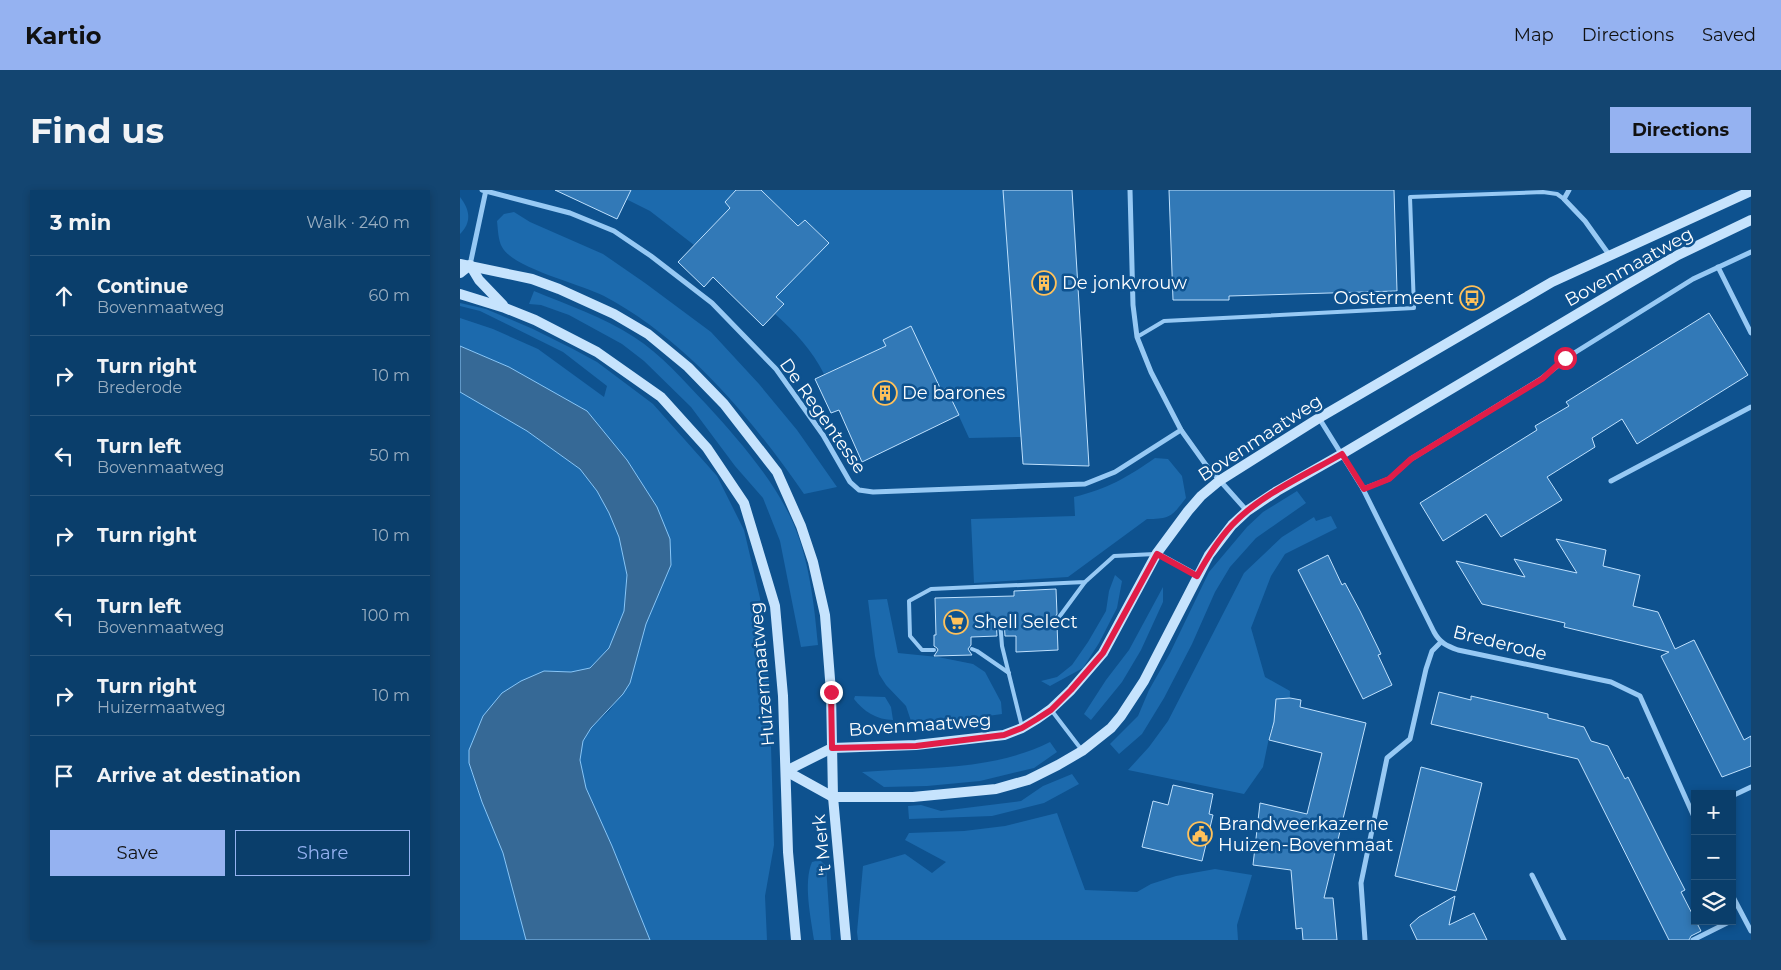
<!DOCTYPE html>
<meta charset="utf-8">
<style>
:root{--surface:#0a3e6b;--page:#134571;--text:#f1f3f6;--muted:#99aec1;--line:#2a577e;--accent:#95b2f1}
body{margin:0;font-family:Montserrat,sans-serif;background:var(--page);color:var(--text)}
.controls{position:absolute;right:15px;bottom:15px;display:grid;overflow:hidden;border-radius:0px;box-shadow:0 2px 8px #0003}
.controls button{width:45px;height:45px;display:grid;place-items:center;padding:0;border:0;border-bottom:1px solid var(--line);background:var(--surface);color:var(--text);font:25px sans-serif}
.stop{position:absolute;width:15px;height:15px;margin:-11px;border:4px solid #e11d48;border-radius:50%;background:#fff}
.stop.end{background:#e11d48;border-color:#fff;box-shadow:0 1px 5px #0008}
.list{margin:0;padding:0;list-style:none}
h2{display:flex;justify-content:space-between;align-items:center;height:65px;margin:0;padding:0 20px;font-size:21px}
h2 small{font-size:16px;font-weight:400;color:var(--muted)}
.list li{display:grid;grid-template-columns:32px 1fr auto;gap:15px;align-items:center;box-sizing:border-box;height:80px;padding:0 20px;border-top:1px solid var(--line)}
.list b{display:block;font-size:19px;white-space:nowrap}
.list p{margin:0;font-size:16px;white-space:nowrap;color:var(--muted)}
.list em{font-size:16px;font-style:normal;color:var(--muted)}
.actions{display:flex;gap:10px;padding:15px 20px}
.actions a{flex:1;padding:11px 0;border:1px solid var(--accent);border-radius:0px;text-align:center;font-size:18px;color:var(--accent)}
.actions .main{background:var(--accent);color:#111}
.icon{flex:none;width:28px;height:28px;fill:none;stroke:currentColor;stroke-width:2;stroke-linecap:round;stroke-linejoin:round}
.map{position:relative;flex:none;width:1291px;height:750px;overflow:hidden;border-radius:0px}
header{display:flex;align-items:center;gap:30px;box-sizing:border-box;height:70px;padding:0 25px;background:var(--accent);color:#111}
header strong{font-size:24px}
nav{display:flex;gap:28px;margin-inline-start:auto;font-size:18px}
.intro{display:flex;align-items:center;justify-content:space-between;box-sizing:border-box;height:120px;padding:0 30px}
h1{margin:0;font-size:35px}
.button{padding:12px 22px;border-radius:0px;background:var(--accent);color:#111;font-size:18px;font-weight:700}
main{display:flex;gap:30px;padding:0 30px}
aside{flex:1;background:var(--surface);border-radius:0px;box-shadow:0 2px 8px #0003}
.map>svg:first-child{display:block}
.green{fill:#1c6aad}
.water{fill:#366996;stroke:#88c6f8}
.building{fill:#3279b7;stroke:#bfe1fe}
.lines{fill:none;stroke-linecap:round;stroke-linejoin:round}
.lane{stroke:#97c9f4;stroke-width:4}
.street{stroke:#97c9f4;stroke-width:5}
.secondary{stroke:#c6e3fd;stroke-width:10}
.route{stroke:#e11d48;stroke-width:6}
.labels{text-anchor:middle;stroke-width:5;stroke-linejoin:round;paint-order:stroke}
.street-label{font-size:18px;fill:#fff;stroke:#0e528f}
.poi-label{font-size:18px;fill:#fff;stroke:#0e528f;text-anchor:start}
</style>
<header>
<strong>Kartio</strong>
<nav><a>Map</a><a>Directions</a><a>Saved</a></nav>
</header>
<div class="intro"><h1>Find us</h1><a class="button">Directions</a></div>
<main>
<aside>
<h2>3 min<small>Walk · 240 m</small></h2>
<ul class="list">
<li><svg class="icon" aria-label="ahead" viewBox="0 0 24 24"><path d="M12 20V5M6 11l6-6 6 6"/></svg><div><b>Continue</b><p>Bovenmaatweg</p></div><em>60 m</em></li>
<li><svg class="icon" aria-label="right" viewBox="0 0 24 24"><path d="M7 20v-9h11M14 6l5 5-5 5"/></svg><div><b>Turn right</b><p>Brederode</p></div><em>10 m</em></li>
<li><svg class="icon" aria-label="left" viewBox="0 0 24 24"><path d="M17 20v-9H6M10 6l-5 5 5 5"/></svg><div><b>Turn left</b><p>Bovenmaatweg</p></div><em>50 m</em></li>
<li><svg class="icon" aria-label="right" viewBox="0 0 24 24"><path d="M7 20v-9h11M14 6l5 5-5 5"/></svg><div><b>Turn right</b></div><em>10 m</em></li>
<li><svg class="icon" aria-label="left" viewBox="0 0 24 24"><path d="M17 20v-9H6M10 6l-5 5 5 5"/></svg><div><b>Turn left</b><p>Bovenmaatweg</p></div><em>100 m</em></li>
<li><svg class="icon" aria-label="right" viewBox="0 0 24 24"><path d="M7 20v-9h11M14 6l5 5-5 5"/></svg><div><b>Turn right</b><p>Huizermaatweg</p></div><em>10 m</em></li>
<li><svg class="icon" aria-label="arrive" viewBox="0 0 24 24"><path d="M6 21V4h12l-3 4 3 4H6"/></svg><div><b>Arrive at destination</b></div></li>
</ul>
<div class="actions"><a class="main">Save</a><a>Share</a></div>
</aside>
<div class="map">
<svg width="1291" height="750" viewBox="0 0 1291 750">
<rect width="100%" height="100%" fill="#0e528f"/>
<!-- green -->
<g class="green">
<polygon points="171,0 276,0 265,12 270,18 234,55 190,21 166,9"/>
<path d="M 301,0 L 543,0 L 562,247 L 509,248 L 486,198 L 480,200 L 451,137 L 423,150 L 426,156 L 364,184 C 352,160 335,142 315,124 L 324,115 L 316,107 L 369,52 L 345,30 L 338,36 Z"/>
<path d="M 0,7 C 10,20 12,32 0,44 Z"/>
<path d="M 54,22 L 70,32 L 143,64 L 185,93 L 251,142 L 299,194 L 337,240 L 377,297 L 344,304 C 291,228 227,150 144,106 C 121,94 53,78 42,57 C 38,50 38,39 37,31 L 44,24 Z"/>
<path d="M 74,101 C 108,115 143,127 174,147 C 202,165 223,190 246,214 C 277,248 309,284 330,326 C 349,366 354,412 358,455 L 341,457 L 320,351 L 303,308 L 275,276 L 231,217 L 184,171 L 162,154 L 109,125 L 81,115 L 69,114 Z"/>
<polygon points="0,113 26,119 73,139 113,159 137,172 193,214 257,286 284,340 300,408 309,490 314,655 305,706 307,750 190,750 152,656 126,598 120,570 123,551 131,538 149,521 170,493 186,434 197,317 167,270 127,222 49,177 0,156 0,128 33,139 78,159 144,207 147,196 103,162 20,121 0,116"/>
<polygon points="0,202 67,241 120,279 137,301 149,323 159,347 167,385 164,421 149,458 130,478 111,482 84,481 23,526 9,560 9,573 22,612 43,663 66,750 0,750"/>
<path d="M 695,268 L 708,269 L 722,286 L 726,308 C 712,326 711,329 687,329 L 608,387 L 514,393 L 511,329 L 615,326 L 614,307 C 647,299 668,287 695,268 Z"/>
<polygon points="837,301 846,313 796,348 770,377 755,402 732,454 704,508 682,544 659,564 650,554 678,526 689,500 710,463 749,382 787,337 803,322"/>
<polygon points="871,326 877,338 825,364 811,386 791,438 805,487 830,501 829,538 811,538 803,577 784,604 668,580 689,557 708,531 784,383 822,347 854,327 856,331"/>
<polygon points="655,385 662,391 657,418 639,453 623,478 590,496 581,491 597,487 612,475 628,452 646,421 649,401"/>
<polygon points="703,397 703,412 681,460 662,492 631,530 624,524 646,490 669,460"/>
<polygon points="427,409 438,463 478,467 513,474 525,482 541,512 542,524 485,532 451,531 446,516 426,495 419,484 415,466 408,410"/>
<path d="M 395,506 L 425,507 L 431,517 L 433,530 C 417,530 403,521 394,509 Z"/>
<path d="M 590,552 L 597,562 L 574,578 L 520,591 L 467,596 L 424,597 L 402,582 C 465,577 533,581 590,552 Z"/>
<polygon points="612,584 619,594 584,613 532,626 449,629 448,616 461,615 481,621 561,611 583,596"/>
<polygon points="597,623 625,700 677,702 691,694 716,686 755,679 792,685 777,735 778,750 398,750 397,742 403,676 445,664 472,683 486,672 445,650 449,643 504,641 545,636"/>
<path d="M 360,670 L 366,676 L 371,750 L 354,750 C 351,728 343,693 352,672 Z"/>
</g>
<!-- water -->
<polygon class="water" points="0,156 49,177 127,221 167,270 197,317 210,349 211,375 186,434 170,493 163,504 131,538 123,551 120,570 126,598 152,656 190,750 66,750 43,663 22,612 9,573 9,560 23,526 42,503 61,491 84,481 111,482 130,478 149,458 164,421 167,385 159,347 149,323 137,301 120,279 67,241 0,202"/>
<!-- building -->
<g class="building">
<polygon points="95,0 171,0 157,29"/>
<polygon points="276,0 301,0 338,36 345,30 369,53 316,107 324,114 303,136 253,87 244,97 218,72 270,18 265,12"/>
<polygon points="543,0 612,0 629,276 563,274"/>
<polygon points="709,0 934,0 937,101 769,106 769,110 713,110"/>
<polygon points="1249,123 1288,185 1177,254 1162,229 1132,248 1135,257 1087,287 1102,310 1041,347 1026,324 983,351 960,313 1077,240 1075,236 1109,216 1106,212"/>
<polygon points="451,136 481,200 486,198 499,225 402,272 379,220 371,223 355,189 426,156 423,150"/>
<polygon points="1096,349 1146,360 1143,376 1180,385 1173,416 1198,422 1215,459 1234,450 1284,550 1291,546 1291,576 1262,587 1201,466 1209,462 1104,437 1105,433 1022,414 996,371 1065,387 1054,369 1117,383"/>
<polygon points="868,365 882,395 885,393 900,421 921,464 918,465 932,495 903,509 838,380"/>
<polygon points="596,399 597,424 593,430 597,434 598,460 556,462 556,446 545,446 544,430 540,427 536,431 537,446 511,447 511,455 508,459 512,465 474,466 478,460 477,458 474,456 474,445 476,445 475,408 554,406 554,401"/>
<polygon points="979,502 1011,510 1011,506 1088,524 1088,528 1124,537 1131,551 1148,556 1165,589 1168,587 1207,665 1225,700 1221,702 1241,741 1231,746 1229,750 1209,750 1118,569 971,534"/>
<polygon points="830,508 841,510 840,517 906,533 864,708 873,708 877,750 843,750 842,738 836,739 831,680 793,675 800,613 847,624 862,563 809,550 814,532 816,509"/>
<polygon points="961,577 1022,593 996,701 935,686"/>
<polygon points="713,595 753,604 749,624 753,625 742,671 682,657 693,611 708,615"/>
<polygon points="995,706 989,735 1014,723 1027,750 957,750 950,735 959,727"/>
</g>
<g class="lines">
<!-- lane -->
<g class="lane">
<polyline points="677,147 704,131 954,118 950,7 1083,2 1097,4 1104,9"/>
<polyline points="597,430 625,392"/>
<polyline points="540,431 542,456 562,537"/>
<polyline points="512,459 517,461 549,483"/>
<polyline points="474,460 462,460 450,446 449,411 471,399 625,392 654,366 695,364"/>
<polyline points="592,521 621,559"/>
</g>
<!-- street -->
<g class="street">
<polyline points="22,0 110,23 154,41 191,66 252,113 316,179 363,245 390,292 399,300 413,302 625,294 655,282 721,240"/>
<polyline points="670,0 673,115 677,147 691,182 721,240 746,275 787,321"/>
<polyline points="1109,0 1104,9 1125,31 1150,66"/>
<polyline points="10,75 26,0"/>
<polyline points="1258,77 1291,143"/>
<path d="M 859,228 L 903,299 L 974,442 C 980,453 987,456 998,460 L 1151,492 L 1180,506 L 1235,629"/>
<polyline points="1151,291 1291,217"/>
<polyline points="903,299 929,289 951,269 1081,189 1111,165 1233,89 1291,62"/>
<polyline points="697,363 737,385"/>
<polyline points="1272,606 1291,597"/>
<polyline points="1072,685 1104,750"/>
<polyline points="1272,705 1291,741"/>
<polyline points="905,750 901,693 927,568 950,549 966,479 972,461 981,452"/>
<polyline points="1233,750 1271,731"/>
</g>
<!-- secondary -->
<g class="secondary">
<polyline points="0,74 72,89 99,99 154,124 188,144 228,177 264,214 317,282 341,336 353,372 365,425 371,502 373,607 386,750"/>
<polyline points="0,83 10,75 19,90 43,115"/>
<polyline points="0,104 45,118 75,130 137,162 201,207 247,258 284,313 315,416 323,506 328,662 336,750"/>
<polyline points="326,581 373,607 453,607 536,599 568,590 598,575 622,561 651,538 661,526 684,491 749,365 772,335 787,321 817,301 882,264 1166,95 1218,65 1291,30"/>
<polyline points="326,581 372,558 456,555 544,545 562,538 577,529 591,519 611,500 643,463 697,363 728,321 741,306 759,291 859,228 1092,92 1291,1"/>
</g>
</g>
<g class="lines">
<!-- route -->
<path class="route" d="M 371,502 L 372,558 L 456,556 L 544,545 L 562,538 L 577,529 L 591,520 L 611,500 L 643,463 L 697,364 L 737,386 C 747,368 758,350 772,335 C 800,305 847,284 882,264 L 904,299 L 929,289 L 951,269 L 1082,189 L 1105,168"/>
</g>
<!-- icons -->
<defs>
<g id="building-ring" transform="scale(1.25)"><circle r="9.5" fill="#0e528f" stroke="#ffc15a" stroke-width="1.5"/><path d="M-4-6H4V6H1V3H-1V6H-4ZM-2.5-4.3h1.7v1.8h-1.7ZM.8-4.3h1.7v1.8H.8ZM-2.5-1h1.7V.8h-1.7ZM.8-1h1.7V.8H.8Z" fill="#ffc15a"/></g>
<g id="bus-ring" transform="scale(1.25)"><circle r="9.5" fill="#0e528f" stroke="#ffc15a" stroke-width="1.5"/><path d="M-5-6H5V4H4V6H2V4H-2V6H-4V4H-5ZM-3.5-4V0h7V-4ZM-3.5 1.2v1.5H-2V1.2ZM2 1.2v1.5H3.5V1.2Z" fill="#ffc15a"/></g>
<g id="supermarket-ring" transform="scale(1.25)"><circle r="9.5" fill="#0e528f" stroke="#ffc15a" stroke-width="1.5"/><path d="M-6-5.5h2.5l.6 2H6L4.5 2H-2.5L-4.4-4H-6ZM-1.5 3.2a1.3 1.3 0 1 0 .1 0ZM3 3.2a1.3 1.3 0 1 0 .1 0Z" fill="#ffc15a"/></g>
<g id="civic-ring" transform="scale(1.25)"><circle r="9.5" fill="#0e528f" stroke="#ffc15a" stroke-width="1.5"/><path d="M-.6-6.5H3V-4.5H.6V-3L4-1V1h2V6H-6V1h2V-1L-.6-3ZM-1.2 2.5V6h2.4V2.5Z" fill="#ffc15a"/></g>
</defs>
<g fill-rule="evenodd">
<use href="#building-ring" x="584" y="93"/>
<use href="#bus-ring" x="1012" y="108"/>
<use href="#building-ring" x="425" y="203"/>
<use href="#supermarket-ring" x="496" y="432"/>
<use href="#civic-ring" x="740" y="644"/>
</g>
<g class="labels">
<!-- street labels -->
<g class="street-label">
<text transform="translate(1169 77) rotate(-29)" y="6">Bovenmaatweg</text>
<text transform="translate(363 226) rotate(55)" y="6">De Regentesse</text>
<text transform="translate(800 248) rotate(-33)" y="6">Bovenmaatweg</text>
<text transform="translate(1040 453) rotate(14)" y="6">Brederode</text>
<text transform="translate(302 484) rotate(-95)" y="6">Huizermaatweg</text>
<text transform="translate(460 535) rotate(-4)" y="6">Bovenmaatweg</text>
<text transform="translate(362 655) rotate(-96)" y="6">'t Merk</text>
</g>
<!-- poi labels -->
<g class="poi-label">
<text x="602" y="99">De jonkvrouw</text>
<text x="994" y="114" text-anchor="end">Oostermeent</text>
<text x="442" y="209">De barones</text>
<text x="514" y="438">Shell Select</text>
<text x="758" y="640">Brandweerkazerne<tspan x="758" dy="21">Huizen-Bovenmaat</tspan></text>
</g>
</g>
</svg>
<div class="controls">
<button>+</button>
<button>−</button>
<button><svg class="icon" aria-label="layers" viewBox="0 0 24 24"><path d="M12 4l9 5-9 5-9-5zM3 14l9 5 9-5"/></svg></button>
</div>
<div class="stop" style="left:1105px;top:168px"></div>
<div class="stop end" style="left:371px;top:502px"></div>
</div>
</main>
